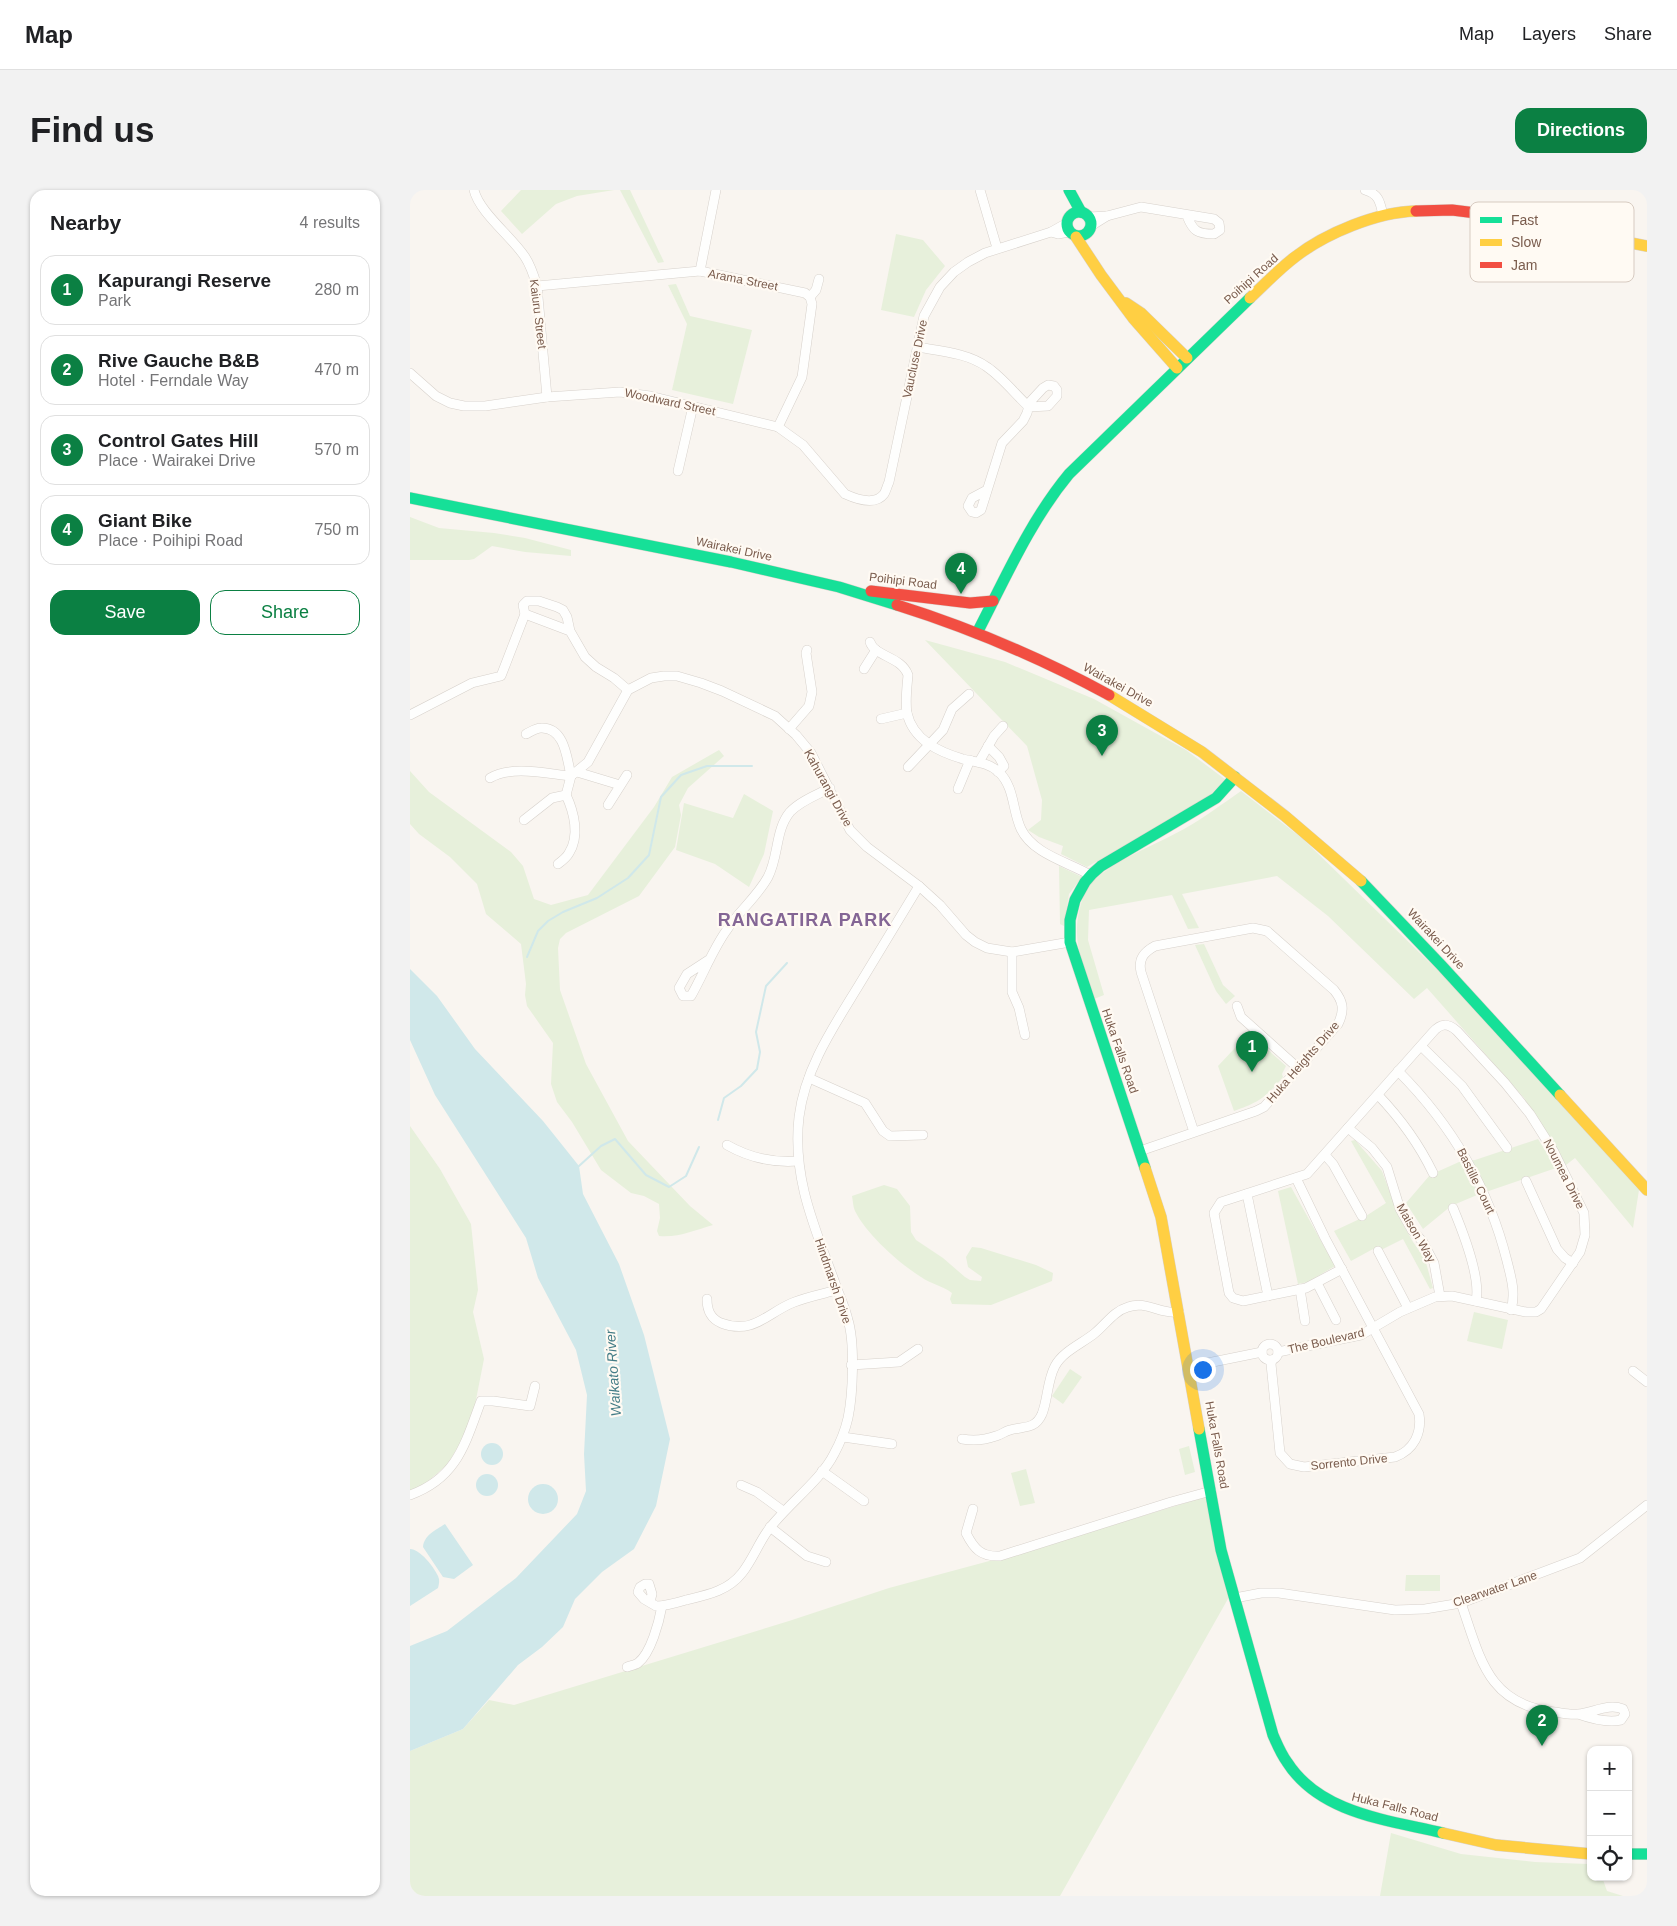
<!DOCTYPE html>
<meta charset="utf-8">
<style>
:root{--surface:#fff;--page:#f2f2f2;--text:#202124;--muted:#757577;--line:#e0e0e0;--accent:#0b8043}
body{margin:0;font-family:Helvetica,sans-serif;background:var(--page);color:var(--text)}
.controls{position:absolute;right:15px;bottom:15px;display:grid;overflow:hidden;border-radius:10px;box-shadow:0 1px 4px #0004}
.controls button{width:45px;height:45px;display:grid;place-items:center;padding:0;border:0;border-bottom:1px solid var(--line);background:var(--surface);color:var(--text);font:25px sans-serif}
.you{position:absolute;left:792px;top:1179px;width:18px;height:18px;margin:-12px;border:4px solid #fff;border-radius:50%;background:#1a73e8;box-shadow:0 0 0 8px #1a73e833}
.badge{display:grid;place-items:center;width:32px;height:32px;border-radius:50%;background:var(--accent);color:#fff;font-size:16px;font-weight:700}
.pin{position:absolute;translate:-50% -41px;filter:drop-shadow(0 1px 2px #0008)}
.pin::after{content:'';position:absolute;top:26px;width:18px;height:15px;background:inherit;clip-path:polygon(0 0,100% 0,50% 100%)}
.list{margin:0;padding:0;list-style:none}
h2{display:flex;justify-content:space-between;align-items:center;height:65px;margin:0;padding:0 20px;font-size:21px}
h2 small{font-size:16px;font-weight:400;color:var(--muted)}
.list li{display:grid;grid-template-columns:32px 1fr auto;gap:15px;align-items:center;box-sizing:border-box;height:70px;margin:0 10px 10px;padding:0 10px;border:1px solid var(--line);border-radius:15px}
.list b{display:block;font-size:19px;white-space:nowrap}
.list p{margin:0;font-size:16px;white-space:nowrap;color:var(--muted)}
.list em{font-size:16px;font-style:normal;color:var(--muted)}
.actions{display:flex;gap:10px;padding:15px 20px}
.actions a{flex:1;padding:11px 0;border:1px solid var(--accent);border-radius:15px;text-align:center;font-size:18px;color:var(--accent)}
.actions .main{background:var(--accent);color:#fff}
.icon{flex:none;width:28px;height:28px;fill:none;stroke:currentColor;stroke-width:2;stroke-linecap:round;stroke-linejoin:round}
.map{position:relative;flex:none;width:1237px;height:1706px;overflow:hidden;border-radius:15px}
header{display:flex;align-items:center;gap:30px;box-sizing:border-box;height:70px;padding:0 25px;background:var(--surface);border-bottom:1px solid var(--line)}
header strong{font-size:24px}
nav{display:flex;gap:28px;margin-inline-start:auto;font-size:18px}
.intro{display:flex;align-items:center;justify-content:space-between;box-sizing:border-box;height:120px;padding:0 30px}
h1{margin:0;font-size:35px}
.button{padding:12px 22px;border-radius:15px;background:var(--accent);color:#fff;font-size:18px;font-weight:700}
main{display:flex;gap:30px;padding:0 30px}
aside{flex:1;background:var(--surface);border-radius:15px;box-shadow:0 1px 4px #0004}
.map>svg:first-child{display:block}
.green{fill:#e7f0db}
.water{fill:#d0e8ea}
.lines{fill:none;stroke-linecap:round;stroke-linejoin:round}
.stream{stroke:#d0e8ea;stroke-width:2}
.street-casing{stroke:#d7d1cb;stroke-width:10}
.fast-casing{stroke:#d9d2cb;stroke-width:12}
.slow-casing{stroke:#d9d2cb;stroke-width:12}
.jam-casing{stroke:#d9d2cb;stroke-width:12}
.street{stroke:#fefefd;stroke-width:9}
.fast{stroke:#16e098;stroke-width:11}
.slow{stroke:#ffcf43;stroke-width:11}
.jam{stroke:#f24e42;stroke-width:11}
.labels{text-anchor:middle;stroke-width:4.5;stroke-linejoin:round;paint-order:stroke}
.street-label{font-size:12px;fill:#7a5c4d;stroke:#fffaf3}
.water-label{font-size:14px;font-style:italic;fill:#437c86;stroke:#fffaf3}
.district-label{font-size:18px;font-weight:bold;letter-spacing:1px;fill:#846695;stroke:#fffaf3}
.key{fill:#fffaf3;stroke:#d7cbc1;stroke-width:1}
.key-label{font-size:14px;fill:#7a5c4d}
</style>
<header>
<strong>Map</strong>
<nav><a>Map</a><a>Layers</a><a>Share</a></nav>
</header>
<div class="intro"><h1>Find us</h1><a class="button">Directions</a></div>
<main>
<aside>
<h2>Nearby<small>4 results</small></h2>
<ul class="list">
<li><span class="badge">1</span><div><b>Kapurangi Reserve</b><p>Park</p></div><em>280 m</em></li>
<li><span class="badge">2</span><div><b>Rive Gauche B&amp;B</b><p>Hotel · Ferndale Way</p></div><em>470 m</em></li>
<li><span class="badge">3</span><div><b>Control Gates Hill</b><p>Place · Wairakei Drive</p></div><em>570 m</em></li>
<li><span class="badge">4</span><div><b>Giant Bike</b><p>Place · Poihipi Road</p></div><em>750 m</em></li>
</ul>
<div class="actions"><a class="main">Save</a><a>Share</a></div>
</aside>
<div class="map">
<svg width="1237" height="1706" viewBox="0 0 1237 1706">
<rect width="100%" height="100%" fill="#f9f5f0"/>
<!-- green -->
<g class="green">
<polygon points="111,0 204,0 167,6 146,14 112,44 91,21"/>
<polygon points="210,0 220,0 254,72 248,73"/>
<polygon points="486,44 513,50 535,76 516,100 504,127 471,120"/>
<polygon points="266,94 280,126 342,140 323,214 262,200 277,134 258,95"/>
<polygon points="0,327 29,338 84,343 115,348 161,360 161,366 115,362 82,356 64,369 59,370 0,370"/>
<polygon points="515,450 595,472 684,509 776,560 816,590 795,610 677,677 651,664 653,656 629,647 618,640 631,630 632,610 617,556"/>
<path d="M 309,560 L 314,566 L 278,598 L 269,615 L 271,625 L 265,657 L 229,706 L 156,743 L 150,749 L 148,758 L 150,800 L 176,874 L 218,951 L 280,1016 L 303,1035 C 285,1040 268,1048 249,1046 L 247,1041 L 250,1028 L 249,1014 L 234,1006 L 221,1003 L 191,980 L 162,932 L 147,912 L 141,894 L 143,853 L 117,816 L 115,805 L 116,794 L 111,754 L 76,724 L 67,694 L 40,667 L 9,644 L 0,634 L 0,581 L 19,602 L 101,662 L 113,676 L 124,709 L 141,715 L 178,705 L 244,617 L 262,587 Z"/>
<path d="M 831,601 L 893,649 L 1054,806 L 1229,1000 L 1223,1038 L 1165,968 L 1156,975 L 1114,908 L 1017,798 L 1004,809 L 918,726 L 867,686 L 772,704 L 789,738 L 778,739 L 762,705 L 679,720 L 678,750 L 694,805 L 684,809 C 677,787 666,762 667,739 C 667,726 671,710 677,699 C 693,674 748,654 774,639 C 794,628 812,614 831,601 Z"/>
<polygon points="334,604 363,621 354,664 339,697 305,674 266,660 274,613 323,628"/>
<polygon points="649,676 672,687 659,704 654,736 650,734"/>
<polygon points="794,754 813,795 825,806 816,814 806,801 785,755"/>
<path d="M 839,843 L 876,876 L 872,884 L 873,887 C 855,908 849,912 824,921 L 808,876 Z"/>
<polygon points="0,936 30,979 61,1034 68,1100 63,1122 74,1169 61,1235 37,1275 11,1297 0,1301"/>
<polygon points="1128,949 1146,978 1067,1005 1041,1016 1013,1039 996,1013 1020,985 1049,972 1065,970"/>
<polygon points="945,950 972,981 989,1027 1003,1052 1015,1069 1023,1098 1020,1099 993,1049 965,1063 963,1059 941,1071 924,1041 956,1026 976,1013 941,951"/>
<path d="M 474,995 L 487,999 L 500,1016 L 501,1042 L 506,1050 L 533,1068 L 555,1087 L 560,1090 L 571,1091 L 572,1087 L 558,1077 L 556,1067 L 562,1057 L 571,1058 L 626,1075 L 643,1083 L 642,1091 L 581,1115 L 542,1114 L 540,1109 L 542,1103 C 533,1096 521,1094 511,1087 C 489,1073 457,1045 445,1021 C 443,1017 443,1011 442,1006 Z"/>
<polygon points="881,997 925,1076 898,1092 888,1094 868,1001"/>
<polygon points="1064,1122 1098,1130 1092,1159 1057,1151"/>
<polygon points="660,1179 672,1187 653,1214 642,1206"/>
<polygon points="779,1256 785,1282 775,1285 769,1259"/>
<polygon points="616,1279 625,1313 610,1316 601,1283"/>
<polygon points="795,1307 819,1407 650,1706 0,1706 0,1561 53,1539 79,1510 104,1515 379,1431 479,1398 624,1359"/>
<polygon points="996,1385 1030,1385 1030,1401 995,1401"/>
<polygon points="981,1643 1051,1664 1125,1672 1178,1674 1181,1676 1181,1687 1192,1687 1197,1701 1213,1706 970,1706"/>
</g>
<!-- water -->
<g class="water">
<polygon points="0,779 27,806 65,859 133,931 169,976 173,1004 209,1074 234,1145 260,1249 246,1316 224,1359 192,1382 165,1409 153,1437 132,1457 108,1475 53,1539 0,1561 0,1456 37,1441 106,1388 167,1324 176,1301 174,1264 177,1205 166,1160 128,1088 116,1048 25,905 0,850"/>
<circle cx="82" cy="1264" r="11"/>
<circle cx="77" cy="1295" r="11"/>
<circle cx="133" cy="1309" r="15"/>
<path d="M 35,1334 L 63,1375 L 44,1389 L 33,1387 L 13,1357 C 14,1345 26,1340 35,1334 Z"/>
<path d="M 0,1359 C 10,1359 24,1377 28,1386 C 30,1390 29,1394 28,1398 L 0,1416 Z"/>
</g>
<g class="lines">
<!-- stream -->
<g class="stream">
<polyline points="117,767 128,741 138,731 153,722 187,708 218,688 239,665 251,607 271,585 297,576 342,576"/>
<polyline points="308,930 314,908 331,896 347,879 350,862 346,842 356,796 377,773"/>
<polyline points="169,976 191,956 205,949 236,985 259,997 276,986 289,957"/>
</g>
<!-- street casing -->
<g class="street-casing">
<g id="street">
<path d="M 64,0 C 69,22 102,47 115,67 C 121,76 124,86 127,96 L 137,207"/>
<polyline points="570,0 587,58"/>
<path d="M 955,0 C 969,4 970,12 973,25"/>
<polyline points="679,27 697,26"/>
<path d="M 681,36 L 697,26 L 731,17 L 804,29 L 809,33 L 810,40 L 804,44 C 787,44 783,41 777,26"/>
<polyline points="641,42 648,44 659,42"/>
<polyline points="290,81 306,0"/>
<polyline points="127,96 290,81 395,103 400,107 402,114 392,187 368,237"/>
<polyline points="400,107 406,100 409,89"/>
<path d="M 507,157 C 530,161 558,163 577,177 C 592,187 605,204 619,217"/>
<path d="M 0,183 L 26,206 L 40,213 L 54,216 L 75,216 L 137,207 L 210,202 L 240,206 L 368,237 L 393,255 L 435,304 C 446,309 465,316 474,304 C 476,301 477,296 479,292 L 514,126 L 530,97 L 544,82 L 558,72 L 575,63 L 641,42 L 657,33"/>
<polyline points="268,281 283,216"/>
<polyline points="577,300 562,308 558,316 562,322 566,323 571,320 592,253 613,231 617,223 620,212 633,198 638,195 644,196 647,200 647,206 638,216 619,217"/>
<polyline points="160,441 115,424 113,415 117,411 129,411 147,417 153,420 157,427 160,441 175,467 186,477 204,488 218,500"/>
<path d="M 460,452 C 465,467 491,466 498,485 C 497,497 495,511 497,523 C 503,550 529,562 553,569 C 566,572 579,573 589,582 C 605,598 602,620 611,639 C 623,664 658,672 680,685"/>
<polyline points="454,479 466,460"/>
<polyline points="0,525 62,493 91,486 115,424"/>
<polyline points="471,529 497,523"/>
<polyline points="379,539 399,516 402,502 396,463 397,460"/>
<path d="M 116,544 C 120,542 126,538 131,538 C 155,537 157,569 161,586"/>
<polyline points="578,556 589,567 594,576 588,582"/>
<polyline points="569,572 584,546 593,536"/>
<polyline points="498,577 533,540 542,519 559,504"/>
<polyline points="167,582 210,595"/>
<path d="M 80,588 C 102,575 138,584 161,586"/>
<polyline points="548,599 560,570"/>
<polyline points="156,605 161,586 178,572 218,500 241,488 254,486 267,486 291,493 312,501 365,526 386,545 401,563 440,640 457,657 509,696 530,715 556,745 565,752 577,758 602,762 660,752"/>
<polyline points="198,615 217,585"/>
<polyline points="114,630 142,608 156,605"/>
<path d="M 148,674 C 152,671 157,667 159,663 C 170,646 164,622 156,605"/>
<polyline points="602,762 602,802 609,818 615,845"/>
<path d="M 300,769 L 277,784 L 269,798 L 273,806 L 281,806 C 293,785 302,761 316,741 C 328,722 347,707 358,687 C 369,666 365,640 380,622 C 390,611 407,605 420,598"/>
<polyline points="827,816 831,827 888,878"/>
<polyline points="1011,856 1052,896 1097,958"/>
<path d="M 988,881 C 1041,934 1079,999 1097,1071 C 1101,1087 1106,1103 1101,1120"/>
<polyline points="399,888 455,913 473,941 480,946 513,945"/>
<path d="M 968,905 C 990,928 1009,954 1023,983"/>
<polyline points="938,938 962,958 977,977 990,1019 1002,1040 1013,1052 1024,1073 1030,1106"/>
<path d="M 317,955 C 338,967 362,973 388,971"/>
<path d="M 730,961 L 846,921 L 854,917 L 928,834 C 935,820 933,811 924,800 L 857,741 L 843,738 L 745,756 C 734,762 728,769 731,782 L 784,942"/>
<polyline points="915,965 923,974 952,1026"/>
<polyline points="1116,991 1147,1059 1155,1068 1163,1073"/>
<polyline points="837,1004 858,1106"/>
<path d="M 1043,1018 C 1053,1042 1071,1088 1066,1111"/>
<polyline points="968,1061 998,1118"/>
<polyline points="907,1093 926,1130"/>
<polyline points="890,1099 895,1131"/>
<path d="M 297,1109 C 297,1120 300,1128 311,1133 C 343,1145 356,1124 382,1113 C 396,1107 412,1104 427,1100"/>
<circle cx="860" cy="1162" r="8"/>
<path d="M 868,1162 L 951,1145 L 990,1122 L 1025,1107 L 1042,1106 L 1116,1122 L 1126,1122 L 1131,1119 L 1170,1062 L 1175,1045 L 1174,1023 L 1144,962 L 1120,924 L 1095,893 L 1047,841 C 1038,833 1031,833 1023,842 L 897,984 L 811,1012 L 804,1023 L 819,1103 L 823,1108 L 833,1111 L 896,1098 L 932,1079"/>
<path d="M 862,1170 L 861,1174 L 870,1263 L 880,1274 L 894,1277 L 985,1267 C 1004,1260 1012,1243 1009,1224 L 915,1048 L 886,988"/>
<polyline points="441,1175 489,1172 508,1159"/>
<polyline points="778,1177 852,1162"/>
<polyline points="1223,1181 1237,1192"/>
<polyline points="433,1247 482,1254"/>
<path d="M 552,1249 C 564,1251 575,1250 586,1246 C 591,1245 595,1241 600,1240 C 613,1236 625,1240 632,1224 C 638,1209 637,1191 645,1176 C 653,1161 673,1153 685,1143 C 696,1134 704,1121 718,1117 C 736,1110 751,1125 769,1122"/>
<polyline points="412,1281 454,1311"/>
<polyline points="331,1295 347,1302 373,1321"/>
<path d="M 0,1305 C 47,1288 55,1254 71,1211 L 83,1211 L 120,1216 L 125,1196"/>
<path d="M 563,1319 L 556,1343 C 564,1359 571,1367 590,1366 L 761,1312 L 801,1301"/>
<polyline points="360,1337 397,1366 416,1372"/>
<polyline points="825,1408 851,1403 869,1403 985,1420 1015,1419 1051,1413 1170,1368 1237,1315"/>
<path d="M 240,1412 L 242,1404 L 239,1394 L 235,1394 L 230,1397 L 228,1402 L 234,1409 L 246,1416 C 256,1416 266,1413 276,1410 C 297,1405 318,1401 332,1383 C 343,1369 349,1352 359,1339 C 378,1314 411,1290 424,1264 C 430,1253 435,1241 438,1228 C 443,1204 445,1153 438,1130 C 435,1117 429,1105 425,1093 C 405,1038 382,988 389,927 C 395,878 424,836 449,795 C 469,762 489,729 509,696"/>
<path d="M 1051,1413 C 1070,1467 1077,1515 1145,1522 C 1152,1523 1161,1525 1168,1524 C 1183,1523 1198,1513 1213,1519 L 1215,1524 L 1211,1530 C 1197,1533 1182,1529 1168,1524"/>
<path d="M 217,1477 C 220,1476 225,1475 228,1473 C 241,1463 249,1432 252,1416"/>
</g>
</g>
<!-- fast casing -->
<g class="fast-casing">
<g id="fast">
<polyline points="659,0 671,22"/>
<circle cx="669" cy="34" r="12"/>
<polyline points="0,308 321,372 429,397 487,415"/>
<path d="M 567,443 C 595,389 620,331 659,284 L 840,108"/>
<polyline points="951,691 1031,775 1150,905"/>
<polyline points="735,978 660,752 660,730 665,710 675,692 682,684 691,676 806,608 825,587"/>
<path d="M 789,1239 L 811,1360 L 863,1545 C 867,1554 871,1564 877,1572 C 910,1624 979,1630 1033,1643"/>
<polyline points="1218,1664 1237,1664"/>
</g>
</g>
<!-- slow casing -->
<g class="slow-casing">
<g id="slow">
<polyline points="1160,41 1237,56"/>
<polyline points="666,47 691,85 723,128 767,178"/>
<path d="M 840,108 C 855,94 869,79 885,67 C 916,43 967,22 1006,21"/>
<polyline points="716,113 731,123 777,168"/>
<polyline points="699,505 792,562 875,626 951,691"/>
<polyline points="1150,905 1237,1000"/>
<polyline points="735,978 751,1027 789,1239"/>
<polyline points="1033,1643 1086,1655 1181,1664"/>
</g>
</g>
<!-- jam casing -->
<g class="jam-casing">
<g id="jam">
<polyline points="1006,21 1042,20 1082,25 1160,41"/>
<polyline points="461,401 560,413 583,411"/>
<path d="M 487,415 C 560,438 631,468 699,505"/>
</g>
</g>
<!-- street -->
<use href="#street" class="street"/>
<!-- fast -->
<use href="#fast" class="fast"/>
<!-- slow -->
<use href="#slow" class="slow"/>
<!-- jam -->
<use href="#jam" class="jam"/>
</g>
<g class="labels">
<!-- street labels -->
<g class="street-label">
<text transform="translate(841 89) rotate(-42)" y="4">Poihipi Road</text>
<text transform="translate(333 90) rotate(11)" y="4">Arama Street</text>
<text transform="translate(128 124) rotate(83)" y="4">Kaiuru Street</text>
<text transform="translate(505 169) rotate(-78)" y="4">Vaucluse Drive</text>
<text transform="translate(260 212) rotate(12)" y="4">Woodward Street</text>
<text transform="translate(324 359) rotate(12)" y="4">Wairakei Drive</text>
<text transform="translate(493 391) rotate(7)" y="4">Poihipi Road</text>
<text transform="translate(708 495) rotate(29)" y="4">Wairakei Drive</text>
<text transform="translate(418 598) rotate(61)" y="4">Kahurangi Drive</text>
<text transform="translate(1026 749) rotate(47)" y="4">Wairakei Drive</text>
<text transform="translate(710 861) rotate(71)" y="4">Huka Falls Road</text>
<text transform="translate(893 872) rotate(-49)" y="4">Huka Heights Drive</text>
<text transform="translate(1154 984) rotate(63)" y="4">Noumea Drive</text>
<text transform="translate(1066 991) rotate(64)" y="4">Bastille Court</text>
<text transform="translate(1006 1043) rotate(60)" y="4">Maison Way</text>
<text transform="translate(423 1091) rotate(71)" y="4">Hindmarsh Drive</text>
<text transform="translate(916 1151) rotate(-13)" y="4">The Boulevard</text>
<text transform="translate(807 1255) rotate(80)" y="4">Huka Falls Road</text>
<text transform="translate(939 1272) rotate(-6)" y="4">Sorrento Drive</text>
<text transform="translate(1085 1399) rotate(-19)" y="4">Clearwater Lane</text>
<text transform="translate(985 1617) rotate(14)" y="4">Huka Falls Road</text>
</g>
<!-- water labels -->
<g class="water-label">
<text transform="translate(203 1183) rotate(-94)" y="5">Waikato River</text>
</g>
<!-- district labels -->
<g class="district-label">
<text x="395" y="736">RANGATIRA PARK</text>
</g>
</g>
<!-- legend -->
<rect x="1060" y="12" width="164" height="80" rx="8" class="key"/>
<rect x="1070" y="27" width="22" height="6" fill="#16e098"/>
<rect x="1070" y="49" width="22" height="7" fill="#ffcf43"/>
<rect x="1070" y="72" width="22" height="6" fill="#f24e42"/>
<g class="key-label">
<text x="1101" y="35">Fast</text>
<text x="1101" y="57">Slow</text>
<text x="1101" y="80">Jam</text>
</g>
</svg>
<div class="controls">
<button>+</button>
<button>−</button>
<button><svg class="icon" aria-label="locate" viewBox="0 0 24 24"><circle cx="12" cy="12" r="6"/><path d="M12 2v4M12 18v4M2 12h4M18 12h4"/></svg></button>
</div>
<div class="you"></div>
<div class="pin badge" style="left:842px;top:882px">1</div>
<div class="pin badge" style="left:1132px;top:1556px">2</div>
<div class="pin badge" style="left:692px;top:566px">3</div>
<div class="pin badge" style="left:551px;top:404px">4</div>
</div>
</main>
